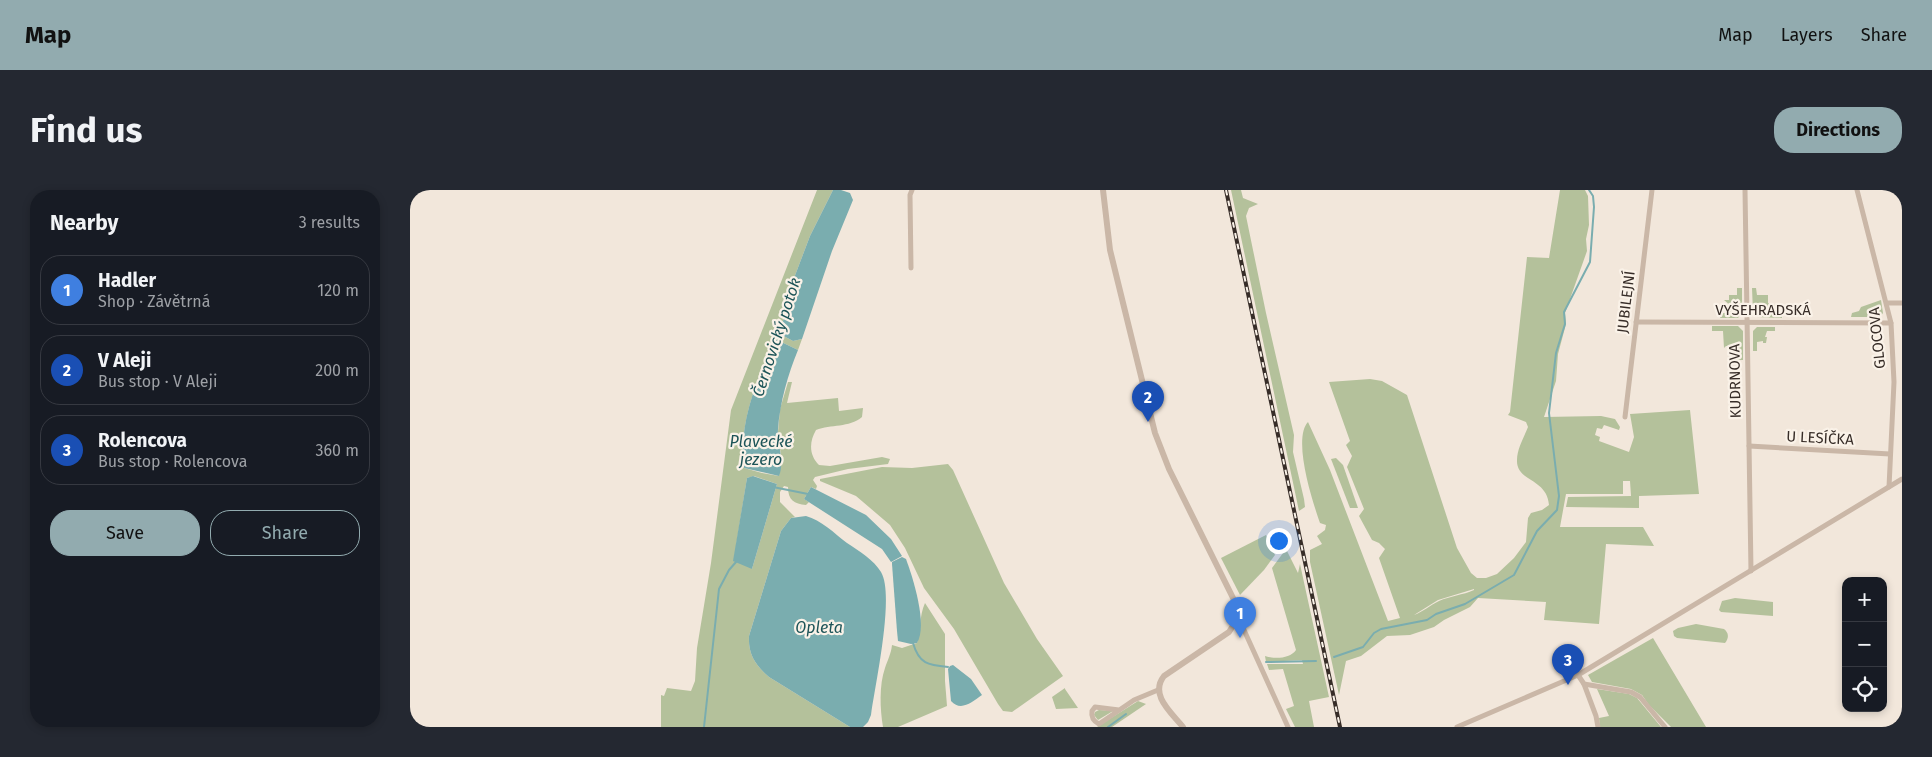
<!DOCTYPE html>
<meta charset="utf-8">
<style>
:root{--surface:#171b24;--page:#242831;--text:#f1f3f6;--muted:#9ea1a6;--line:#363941;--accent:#92abaf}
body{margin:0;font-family:"Fira Sans",sans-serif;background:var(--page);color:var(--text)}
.controls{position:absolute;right:15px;bottom:15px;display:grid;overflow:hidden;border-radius:10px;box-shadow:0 2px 8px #0003}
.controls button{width:45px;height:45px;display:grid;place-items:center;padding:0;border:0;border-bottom:1px solid var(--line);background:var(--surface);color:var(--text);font:25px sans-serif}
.you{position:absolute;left:868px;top:350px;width:18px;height:18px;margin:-12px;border:4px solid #fff;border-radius:50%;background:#1a73e8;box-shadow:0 0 0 8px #1a73e833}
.badge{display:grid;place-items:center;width:32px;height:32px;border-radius:50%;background:var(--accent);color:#fff;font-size:16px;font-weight:700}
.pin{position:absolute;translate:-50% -41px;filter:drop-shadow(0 1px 2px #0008)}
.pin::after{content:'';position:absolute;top:26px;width:18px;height:15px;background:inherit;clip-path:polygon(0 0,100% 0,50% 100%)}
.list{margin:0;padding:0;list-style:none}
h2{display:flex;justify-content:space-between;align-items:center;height:65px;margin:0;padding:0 20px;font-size:21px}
h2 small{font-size:16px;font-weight:400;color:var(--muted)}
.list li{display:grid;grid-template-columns:32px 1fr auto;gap:15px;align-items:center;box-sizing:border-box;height:70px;margin:0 10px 10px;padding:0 10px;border:1px solid var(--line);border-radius:20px}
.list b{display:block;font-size:19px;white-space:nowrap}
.list p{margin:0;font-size:16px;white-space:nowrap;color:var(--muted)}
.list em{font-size:16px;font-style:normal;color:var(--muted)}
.actions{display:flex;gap:10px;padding:15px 20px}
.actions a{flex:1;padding:11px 0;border:1px solid var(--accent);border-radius:20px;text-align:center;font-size:18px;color:var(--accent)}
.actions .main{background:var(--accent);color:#111}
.icon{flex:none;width:28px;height:28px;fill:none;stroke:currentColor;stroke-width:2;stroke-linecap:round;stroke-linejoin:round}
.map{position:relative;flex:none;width:1492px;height:537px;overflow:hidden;border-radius:20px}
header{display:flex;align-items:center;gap:30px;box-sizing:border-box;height:70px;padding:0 25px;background:var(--accent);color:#111}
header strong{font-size:24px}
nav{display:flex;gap:28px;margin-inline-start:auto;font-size:18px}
.intro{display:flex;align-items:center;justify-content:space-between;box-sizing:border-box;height:120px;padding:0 30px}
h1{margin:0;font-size:35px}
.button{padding:12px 22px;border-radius:20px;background:var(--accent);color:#111;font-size:18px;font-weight:700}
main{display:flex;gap:30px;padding:0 30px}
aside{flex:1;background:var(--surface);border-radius:20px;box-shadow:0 2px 8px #0003}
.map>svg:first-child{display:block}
.green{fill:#b4c19b;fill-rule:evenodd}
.water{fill:#7aadaf}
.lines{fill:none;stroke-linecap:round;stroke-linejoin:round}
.stream{stroke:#7aadaf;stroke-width:2}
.minor{stroke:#cab7a7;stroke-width:5}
.tertiary{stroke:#cab7a7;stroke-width:6}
.rail-casing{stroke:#372d28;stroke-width:4}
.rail{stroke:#faf2e8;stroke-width:2;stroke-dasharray:5.5;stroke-linecap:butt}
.labels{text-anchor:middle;stroke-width:4.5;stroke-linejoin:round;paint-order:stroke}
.street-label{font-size:15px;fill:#372d28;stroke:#faf2e8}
.water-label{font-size:16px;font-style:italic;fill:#1d5458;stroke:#faf2e8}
</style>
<header>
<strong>Map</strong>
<nav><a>Map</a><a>Layers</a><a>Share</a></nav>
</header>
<div class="intro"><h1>Find us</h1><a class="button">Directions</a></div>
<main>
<aside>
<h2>Nearby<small>3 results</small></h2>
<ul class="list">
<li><span class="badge" style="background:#3f7fe0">1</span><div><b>Hadler</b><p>Shop · Závětrná</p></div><em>120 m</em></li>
<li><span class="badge" style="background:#1a4fb4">2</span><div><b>V Aleji</b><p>Bus stop · V Aleji</p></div><em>200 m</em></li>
<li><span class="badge" style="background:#1a4fb4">3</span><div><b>Rolencova</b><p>Bus stop · Rolencova</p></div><em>360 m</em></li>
</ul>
<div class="actions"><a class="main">Save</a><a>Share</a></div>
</aside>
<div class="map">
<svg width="1492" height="537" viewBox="0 0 1492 537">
<rect width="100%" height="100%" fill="#f2e7db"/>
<!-- green -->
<g class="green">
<path d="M 407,0 L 423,0 L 400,46 L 381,96 L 375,126 L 368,143 L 383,151 L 392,149 L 388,160 L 365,149 C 347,189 328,234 334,278 L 352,283 L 369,286 L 371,266 L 368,242 L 370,219 L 378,192 L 382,192 L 377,213 L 428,208 L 429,221 L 453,218 L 452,227 C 439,238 421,234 406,240 C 399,252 399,265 409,275 L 420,276 L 472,267 L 480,269 L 478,274 L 438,279 L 405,287 L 403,290 L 407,296 L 406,299 L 401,297 L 394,309 L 399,312 L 396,315 C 384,314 378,310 378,297 L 374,296 L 370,302 L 370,312 L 385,327 L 381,328 L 371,341 L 339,446 C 338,464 345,475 359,487 L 440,537 L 251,537 L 251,505 L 254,506 L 257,498 L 281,501 L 285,491 L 287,458 L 301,373 L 321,220 ZM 344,286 L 367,294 L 342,379 L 326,356 L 337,288 Z"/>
<polygon points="821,0 831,0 833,8 848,14 839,18 836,26 856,123 884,245 883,262 894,309 895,317 889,321"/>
<path d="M 1150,0 L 1175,0 L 1178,6 L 1179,35 L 1176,49 L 1177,61 L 1155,123 L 1156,134 L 1148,164 L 1146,191 L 1134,227 L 1191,226 L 1205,229 L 1210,237 L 1209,240 L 1194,235 L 1192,239 L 1187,238 L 1185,245 L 1190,247 L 1189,251 L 1219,262 L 1224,247 L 1220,224 L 1280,220 L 1289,304 L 1229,306 L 1229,318 L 1156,317 L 1158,307 L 1221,306 L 1220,291 L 1213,291 L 1213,304 L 1156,304 L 1150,337 L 1233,337 L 1244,356 L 1196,354 L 1189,434 L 1134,430 L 1136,412 L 1068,408 L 1060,417 L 1034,430 L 1024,437 L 1000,445 L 977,446 L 951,466 L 936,471 L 929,505 L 900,372 L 900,360 L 912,354 L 907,346 L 915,340 L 916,335 L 910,333 C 903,313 882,249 898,232 L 920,280 L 978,431 L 990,428 L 969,368 L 975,359 L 969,353 L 962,350 L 949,326 L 954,319 L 937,277 L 942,266 L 936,255 L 940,251 L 919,192 L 960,189 L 972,191 L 997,205 L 1047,358 L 1061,383 L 1067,388 L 1076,388 L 1087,384 L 1104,368 L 1116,352 L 1118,328 L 1121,323 L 1132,320 L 1139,315 C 1137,288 1106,292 1107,270 C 1107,259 1114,247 1118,237 L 1116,232 L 1098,225 L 1100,222 L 1117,67 L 1139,68 ZM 1064,399 L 1064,400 C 1053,405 1040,406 1029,411 C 1020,415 1013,422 1004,425 L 1028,410 Z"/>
<polygon points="1327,98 1332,98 1332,123 1328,128 1310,128 1310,123 1317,123 1317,121 1321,120 1321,116 1314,110 1319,110 1319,105 1327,105"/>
<polygon points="1342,98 1346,98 1347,105 1358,105 1358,113 1365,115 1365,123 1372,123 1372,128 1347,127 1343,123"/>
<polygon points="1471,110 1473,123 1470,127 1441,127 1442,123 1449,121 1451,117"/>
<polygon points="1302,136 1328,136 1333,141 1333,170 1328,170 1328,156 1316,156 1314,158 1313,141 1302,141"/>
<polygon points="1347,137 1365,137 1365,141 1357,141 1355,147 1357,147 1356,153 1353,153 1353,151 1347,152 1347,161 1343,161 1343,141"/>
<polygon points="926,268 933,275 948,318 940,318 921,269"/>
<polygon points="538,274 543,280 594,393 627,449 653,486 602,522 593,521 588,514 544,439 514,398 495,358 480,335 446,306 410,291 410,289 472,277 502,278"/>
<polygon points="856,345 865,365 854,380 830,405 811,368"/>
<path d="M 876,359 L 888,383 L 890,374 L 919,507 L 899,511 L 904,537 L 885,537 L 876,519 L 884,516 L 873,479 L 859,480 L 857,474 L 893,474 L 892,470 L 856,472 L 855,466 C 864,469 880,469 886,460 L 862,378 Z"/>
<polygon points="1325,408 1363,412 1363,426 1311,422 1309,420 1312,411"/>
<path d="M 515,413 L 535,444 L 535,491 L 537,516 L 488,537 L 473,537 C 470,519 469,495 475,478 C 478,469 481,464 482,455 L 492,458 L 507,453 C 511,440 509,426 515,413 Z"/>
<path d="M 1286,434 L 1314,439 C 1319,443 1319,448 1315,453 L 1267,448 L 1264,446 L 1263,441 L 1268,438 Z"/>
<polygon points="1243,448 1296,537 1261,537 1239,515 1232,505 1221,499 1182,492 1178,485"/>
<polygon points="655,498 655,499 668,518 646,519 642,507"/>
<polygon points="1187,499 1219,504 1227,508 1251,537 1190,537 1189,528 1199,526"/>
<polygon points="728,511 736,514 702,537 687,537"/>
<polygon points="689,520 703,521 688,530 684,525 685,522"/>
</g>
<!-- water -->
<g class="water">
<polygon points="423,0 431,0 440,3 443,10 422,61 392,149 383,151 368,143 375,126 381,96 400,46"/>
<path d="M 365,149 L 388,160 C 378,184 370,212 368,239 C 367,254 375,271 369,286 L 334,278 C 328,233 347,189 365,149 Z"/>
<polygon points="343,286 367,294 342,379 323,371 337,288"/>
<polygon points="401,297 456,325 481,349 492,366 481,372 472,359 394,309"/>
<path d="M 396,326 C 411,330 424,343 437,353 C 449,361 464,370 471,382 C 485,405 465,495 461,525 L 458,532 L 453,537 L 440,537 L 359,487 C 345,475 338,464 339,446 L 371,341 L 381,328 Z"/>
<path d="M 492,367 L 496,369 C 503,388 518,435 507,453 L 501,454 L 488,451 L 487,441 L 482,374 L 482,372 Z"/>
<path d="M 543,475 L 561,489 L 572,505 C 562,512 551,522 541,511 L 538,479 L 540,476 Z"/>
</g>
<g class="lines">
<!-- stream -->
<g class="stream">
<polyline points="363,297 398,304"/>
<path d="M 503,453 C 509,474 518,475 538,477"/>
<polyline points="924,467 953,457 964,443 971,439 1017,430 1026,424 1055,414 1104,385 1127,341 1147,320 1149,306 1139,223 1146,163 1155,134 1154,122 1180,72 1184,17 1183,6 1179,0"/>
<polyline points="856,472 906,471"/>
<polyline points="294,537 309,399 319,380 326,372"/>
<polyline points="698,537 716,524"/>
</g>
<!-- minor -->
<g class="minor">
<polyline points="1335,0 1341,381"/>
<polyline points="1447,0 1481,133 1484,192 1479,297"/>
<polyline points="501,78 500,5 502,0"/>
<polyline points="1477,113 1492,113"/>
<polyline points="1226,132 1481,133"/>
<polyline points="1215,227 1242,0"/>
<polyline points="1339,256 1480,264"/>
<polyline points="826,431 834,440 878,537"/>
<polyline points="1168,485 1174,494 1221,502 1230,507 1255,537"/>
<polyline points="1174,494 1186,526 1188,537"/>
<path d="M 709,520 L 685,517 L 682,521 C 681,527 683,531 689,534 L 724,510 L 748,500"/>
<polyline points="1047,537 1168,485 1492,289"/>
</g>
<!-- tertiary -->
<path class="tertiary" d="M 693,0 L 700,60 L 745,243 L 759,279 L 827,416 L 826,431 L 819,442 L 754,486 C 739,505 762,523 773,537"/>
<!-- rail casing -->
<g class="rail-casing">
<polyline id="rail" points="816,0 930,537"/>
</g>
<!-- rail -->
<use href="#rail" class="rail"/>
</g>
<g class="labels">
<!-- street labels -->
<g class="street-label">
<text transform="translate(1216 112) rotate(-83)" y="5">JUBILEJNÍ</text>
<text x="1353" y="125">VYŠEHRADSKÁ</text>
<text transform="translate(1467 148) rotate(-96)" y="5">GLOCOVA</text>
<text transform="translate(1325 191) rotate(-91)" y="5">KUDRNOVA</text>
<text transform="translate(1410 248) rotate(3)" y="5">U LESÍČKA</text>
</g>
<!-- water labels -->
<g class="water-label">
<text transform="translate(366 147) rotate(-72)" y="6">Černovický potok</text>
<text x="351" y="257">Plavecké<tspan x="351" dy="18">jezero</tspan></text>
<text x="409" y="443">Opleta</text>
</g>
</g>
</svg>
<div class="controls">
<button>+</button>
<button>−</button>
<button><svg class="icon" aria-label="locate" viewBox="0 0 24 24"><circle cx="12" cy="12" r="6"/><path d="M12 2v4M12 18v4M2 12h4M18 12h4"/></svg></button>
</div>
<div class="you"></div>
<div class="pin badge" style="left:830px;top:448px;background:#3f7fe0">1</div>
<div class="pin badge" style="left:738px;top:232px;background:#1a4fb4">2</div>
<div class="pin badge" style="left:1158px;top:495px;background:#1a4fb4">3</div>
</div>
</main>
